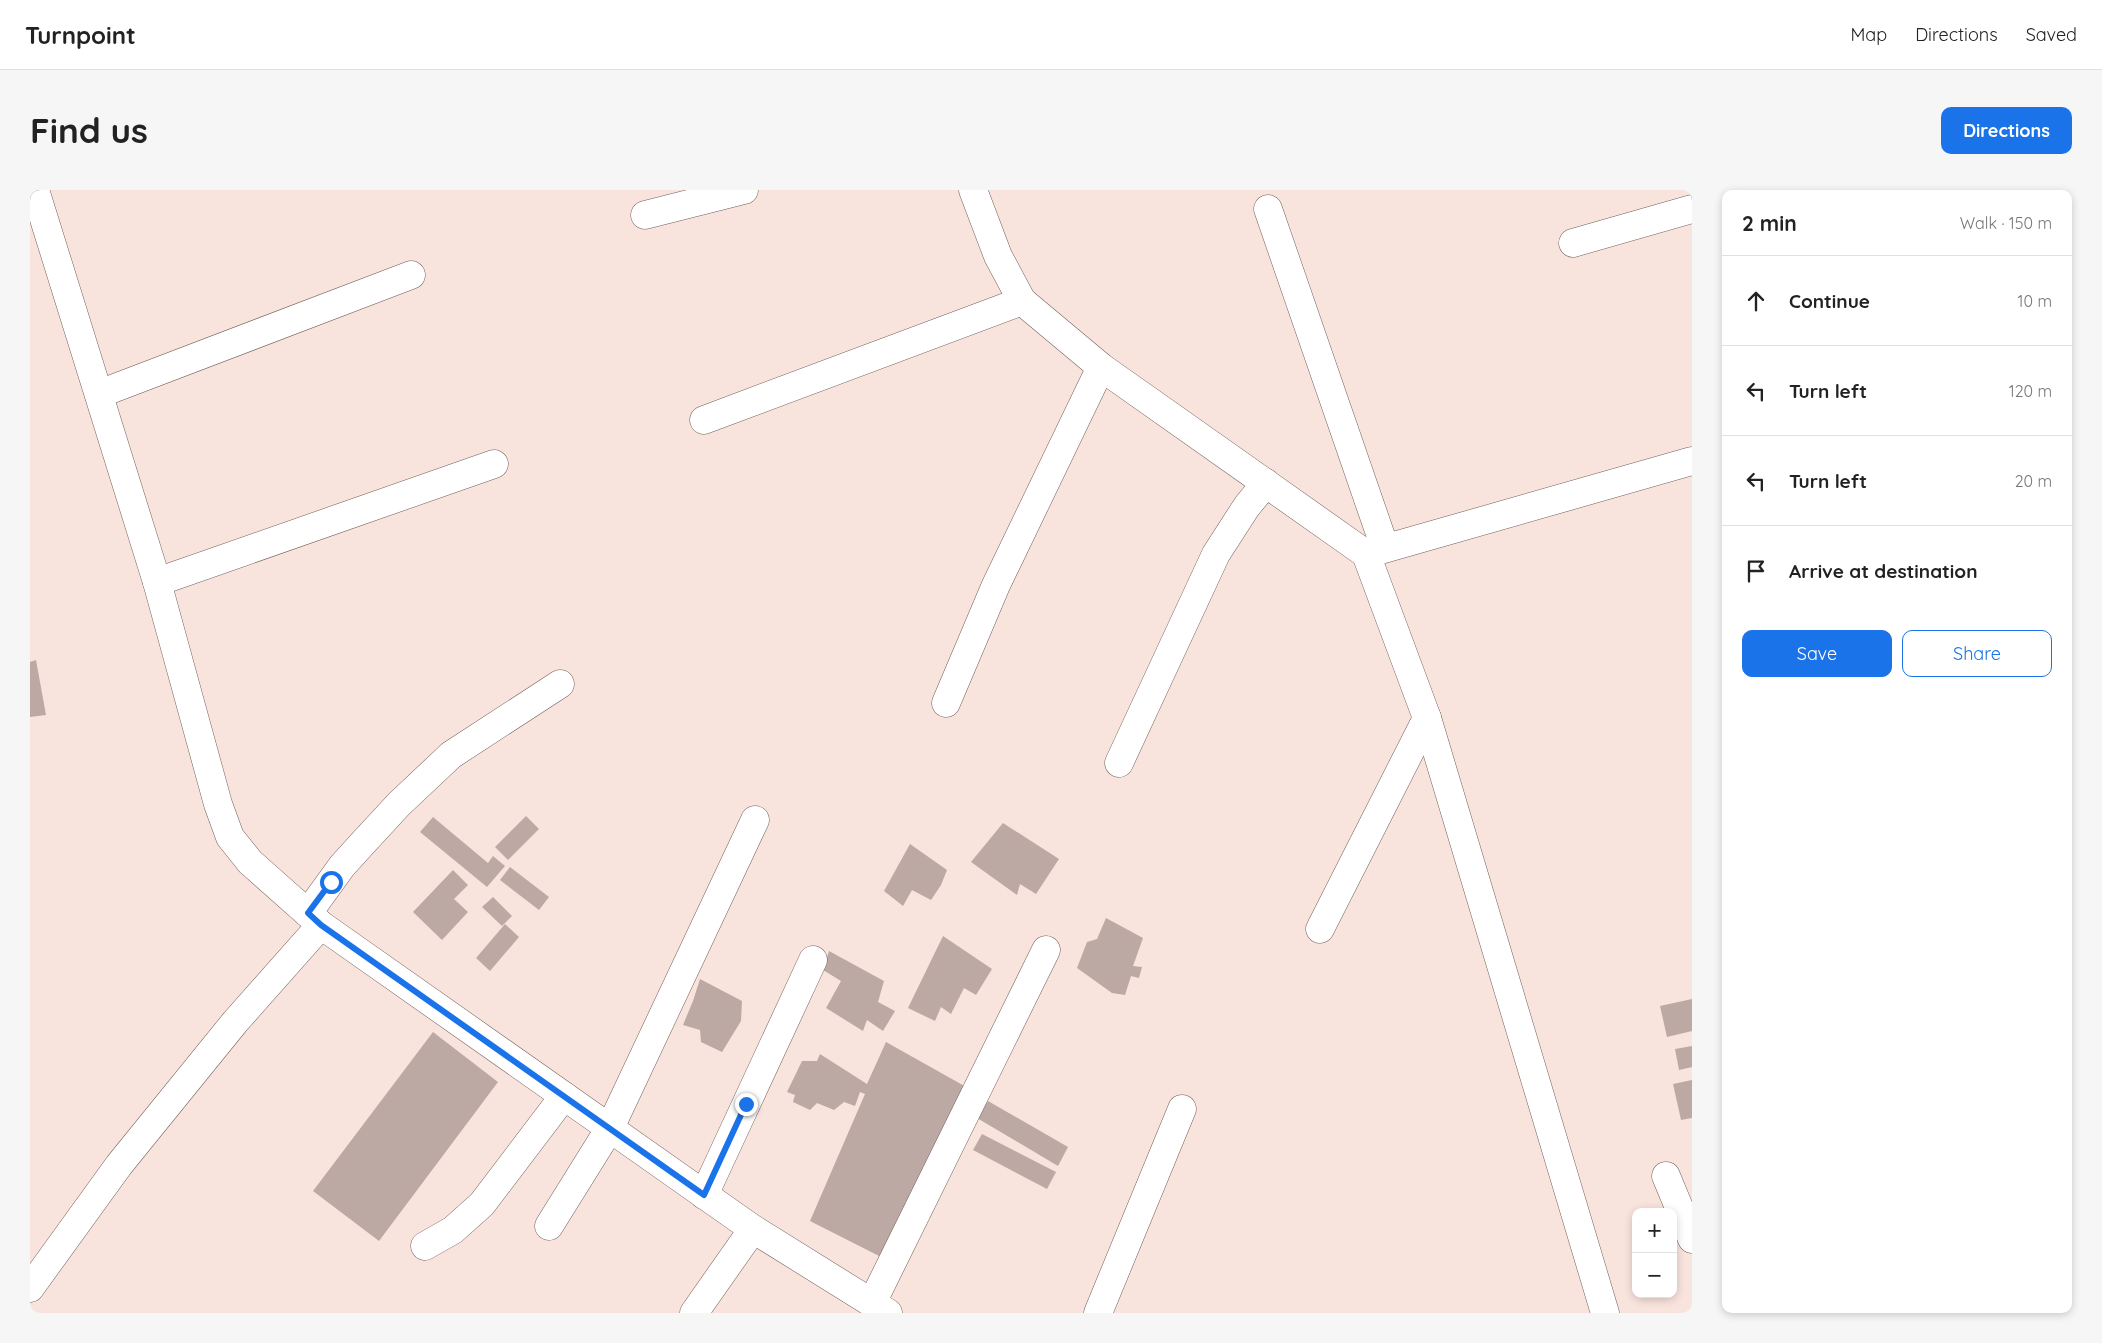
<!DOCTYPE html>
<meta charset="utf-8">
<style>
:root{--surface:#fff;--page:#f6f6f6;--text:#222;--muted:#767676;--line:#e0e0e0;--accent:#1a73e8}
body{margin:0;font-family:Quicksand,sans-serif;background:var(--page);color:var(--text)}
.controls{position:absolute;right:15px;bottom:15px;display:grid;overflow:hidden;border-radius:10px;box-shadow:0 2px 8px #0003}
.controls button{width:45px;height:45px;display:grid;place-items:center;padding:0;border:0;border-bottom:1px solid var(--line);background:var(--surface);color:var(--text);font:25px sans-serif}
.stop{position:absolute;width:15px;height:15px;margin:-11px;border:4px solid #1a73e8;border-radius:50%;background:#fff}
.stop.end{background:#1a73e8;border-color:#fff;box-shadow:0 1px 5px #0008}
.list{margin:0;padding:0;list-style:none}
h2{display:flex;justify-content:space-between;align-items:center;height:65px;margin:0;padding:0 20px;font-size:21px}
h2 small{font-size:16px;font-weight:400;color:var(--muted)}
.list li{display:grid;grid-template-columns:32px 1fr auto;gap:15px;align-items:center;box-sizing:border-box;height:90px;padding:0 20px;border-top:1px solid var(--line)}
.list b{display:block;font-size:19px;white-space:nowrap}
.list em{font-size:16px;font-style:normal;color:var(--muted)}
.actions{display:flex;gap:10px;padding:15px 20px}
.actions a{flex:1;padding:11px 0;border:1px solid var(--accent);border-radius:10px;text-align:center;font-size:18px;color:var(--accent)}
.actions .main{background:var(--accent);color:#fff}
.icon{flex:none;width:28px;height:28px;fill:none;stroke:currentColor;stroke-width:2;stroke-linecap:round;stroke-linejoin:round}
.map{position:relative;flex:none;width:1662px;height:1123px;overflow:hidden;border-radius:10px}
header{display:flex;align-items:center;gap:30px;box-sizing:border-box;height:70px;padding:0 25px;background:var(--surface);border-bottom:1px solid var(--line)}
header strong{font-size:24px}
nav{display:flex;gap:28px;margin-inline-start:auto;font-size:18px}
.intro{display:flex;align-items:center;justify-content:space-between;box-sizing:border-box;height:120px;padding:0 30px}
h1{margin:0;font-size:35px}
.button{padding:12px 22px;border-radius:10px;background:var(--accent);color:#fff;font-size:18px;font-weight:700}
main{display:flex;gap:30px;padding:0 30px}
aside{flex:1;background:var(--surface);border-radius:10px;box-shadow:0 2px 8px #0003}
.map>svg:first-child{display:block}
.building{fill:#bda9a3}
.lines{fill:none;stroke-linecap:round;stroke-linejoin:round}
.minor-casing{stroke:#72605a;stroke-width:29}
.minor{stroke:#fff;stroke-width:28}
.route{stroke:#1a73e8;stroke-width:6}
</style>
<header>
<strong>Turnpoint</strong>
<nav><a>Map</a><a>Directions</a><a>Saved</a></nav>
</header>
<div class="intro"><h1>Find us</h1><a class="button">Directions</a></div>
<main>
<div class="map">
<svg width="1662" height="1123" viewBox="0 0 1662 1123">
<rect width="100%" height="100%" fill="#f9e3dd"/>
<!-- building -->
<g class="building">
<polygon points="6,470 16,525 0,527 0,472"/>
<polygon points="496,626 509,639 478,670 465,657"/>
<polygon points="403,627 458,673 463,666 475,676 457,697 390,642"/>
<polygon points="973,633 1029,669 1006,704 990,694 987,705 941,672"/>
<polygon points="880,654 917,680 911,695 901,710 882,700 873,716 854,701"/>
<polygon points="480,677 519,707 509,720 470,690"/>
<polygon points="423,680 438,695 424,709 438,722 412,750 383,722"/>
<polygon points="463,707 482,726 472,736 452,717"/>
<polygon points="1076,728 1113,748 1103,776 1112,777 1109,788 1101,786 1095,805 1082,803 1047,778 1057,752 1067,749"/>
<polygon points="475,734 489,747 460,781 446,768"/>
<polygon points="913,746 962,779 946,805 934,798 921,824 911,817 905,831 878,818"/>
<polygon points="799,761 854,791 848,812 865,821 853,841 837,830 833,841 796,818 811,791 793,780"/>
<polygon points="670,789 712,811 711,831 692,862 671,852 670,840 653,835 663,811"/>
<polygon points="1662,809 1662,841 1637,847 1630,816"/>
<polygon points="403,842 468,892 349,1051 283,1001"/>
<polygon points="856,852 938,898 853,1068 780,1031 835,904 830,902 825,916 814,912 804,920 787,913 780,920 763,912 765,905 757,902 772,871 787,871 790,864 837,894"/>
<polygon points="1662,856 1662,877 1649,880 1645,859"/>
<polygon points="1662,890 1662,928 1651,930 1643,894"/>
<polygon points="958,911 1038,957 1028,976 947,928"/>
<polygon points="952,944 1026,982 1017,999 943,960"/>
</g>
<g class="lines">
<!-- minor casing -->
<g class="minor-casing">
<g id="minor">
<polyline points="5,0 127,392 188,614 200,647 220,672 291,735 723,1039 858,1123"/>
<polyline points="943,0 968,66 992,111 1071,177 1336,364 1662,271"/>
<polyline points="1238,19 1355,358"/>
<polyline points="615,25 714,0"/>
<polyline points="1543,53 1662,19"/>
<polyline points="69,204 381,85"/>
<polyline points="674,230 992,111"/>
<polyline points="1336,364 1397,528 1575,1123"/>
<polyline points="127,392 464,274"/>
<polyline points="916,513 966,395 1071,177"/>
<polyline points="1089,573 1186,364 1217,316 1236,293"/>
<polyline points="278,723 312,676 332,654 369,614 421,565 530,494"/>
<polyline points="1290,739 1397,528"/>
<polyline points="1636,986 1662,1049"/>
<polyline points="674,1005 783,770"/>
<polyline points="519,1036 580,938 725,630"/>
<polyline points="395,1056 423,1040 452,1014 534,906"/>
<polyline points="0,1098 89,975 205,832 291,735"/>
<polyline points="842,1113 1016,760"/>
<polyline points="664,1123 723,1039"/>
<polyline points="1068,1123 1152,919"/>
</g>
</g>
<!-- minor -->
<use href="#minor" class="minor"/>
</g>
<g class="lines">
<!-- route -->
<polyline class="route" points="301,692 278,723 291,735 674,1005 716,914"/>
</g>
</svg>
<div class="controls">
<button>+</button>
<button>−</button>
</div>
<div class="stop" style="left:301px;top:692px"></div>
<div class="stop end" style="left:716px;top:914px"></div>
</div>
<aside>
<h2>2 min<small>Walk · 150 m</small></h2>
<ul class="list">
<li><svg class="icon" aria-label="ahead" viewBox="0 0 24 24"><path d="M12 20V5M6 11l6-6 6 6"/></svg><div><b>Continue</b></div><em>10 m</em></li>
<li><svg class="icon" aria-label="left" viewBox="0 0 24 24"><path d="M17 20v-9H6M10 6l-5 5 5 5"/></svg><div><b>Turn left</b></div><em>120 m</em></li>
<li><svg class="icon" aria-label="left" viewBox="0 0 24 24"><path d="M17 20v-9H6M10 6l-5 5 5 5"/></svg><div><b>Turn left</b></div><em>20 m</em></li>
<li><svg class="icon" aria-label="arrive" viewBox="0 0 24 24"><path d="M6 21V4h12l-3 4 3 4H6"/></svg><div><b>Arrive at destination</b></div></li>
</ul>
<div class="actions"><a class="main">Save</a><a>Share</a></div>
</aside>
</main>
